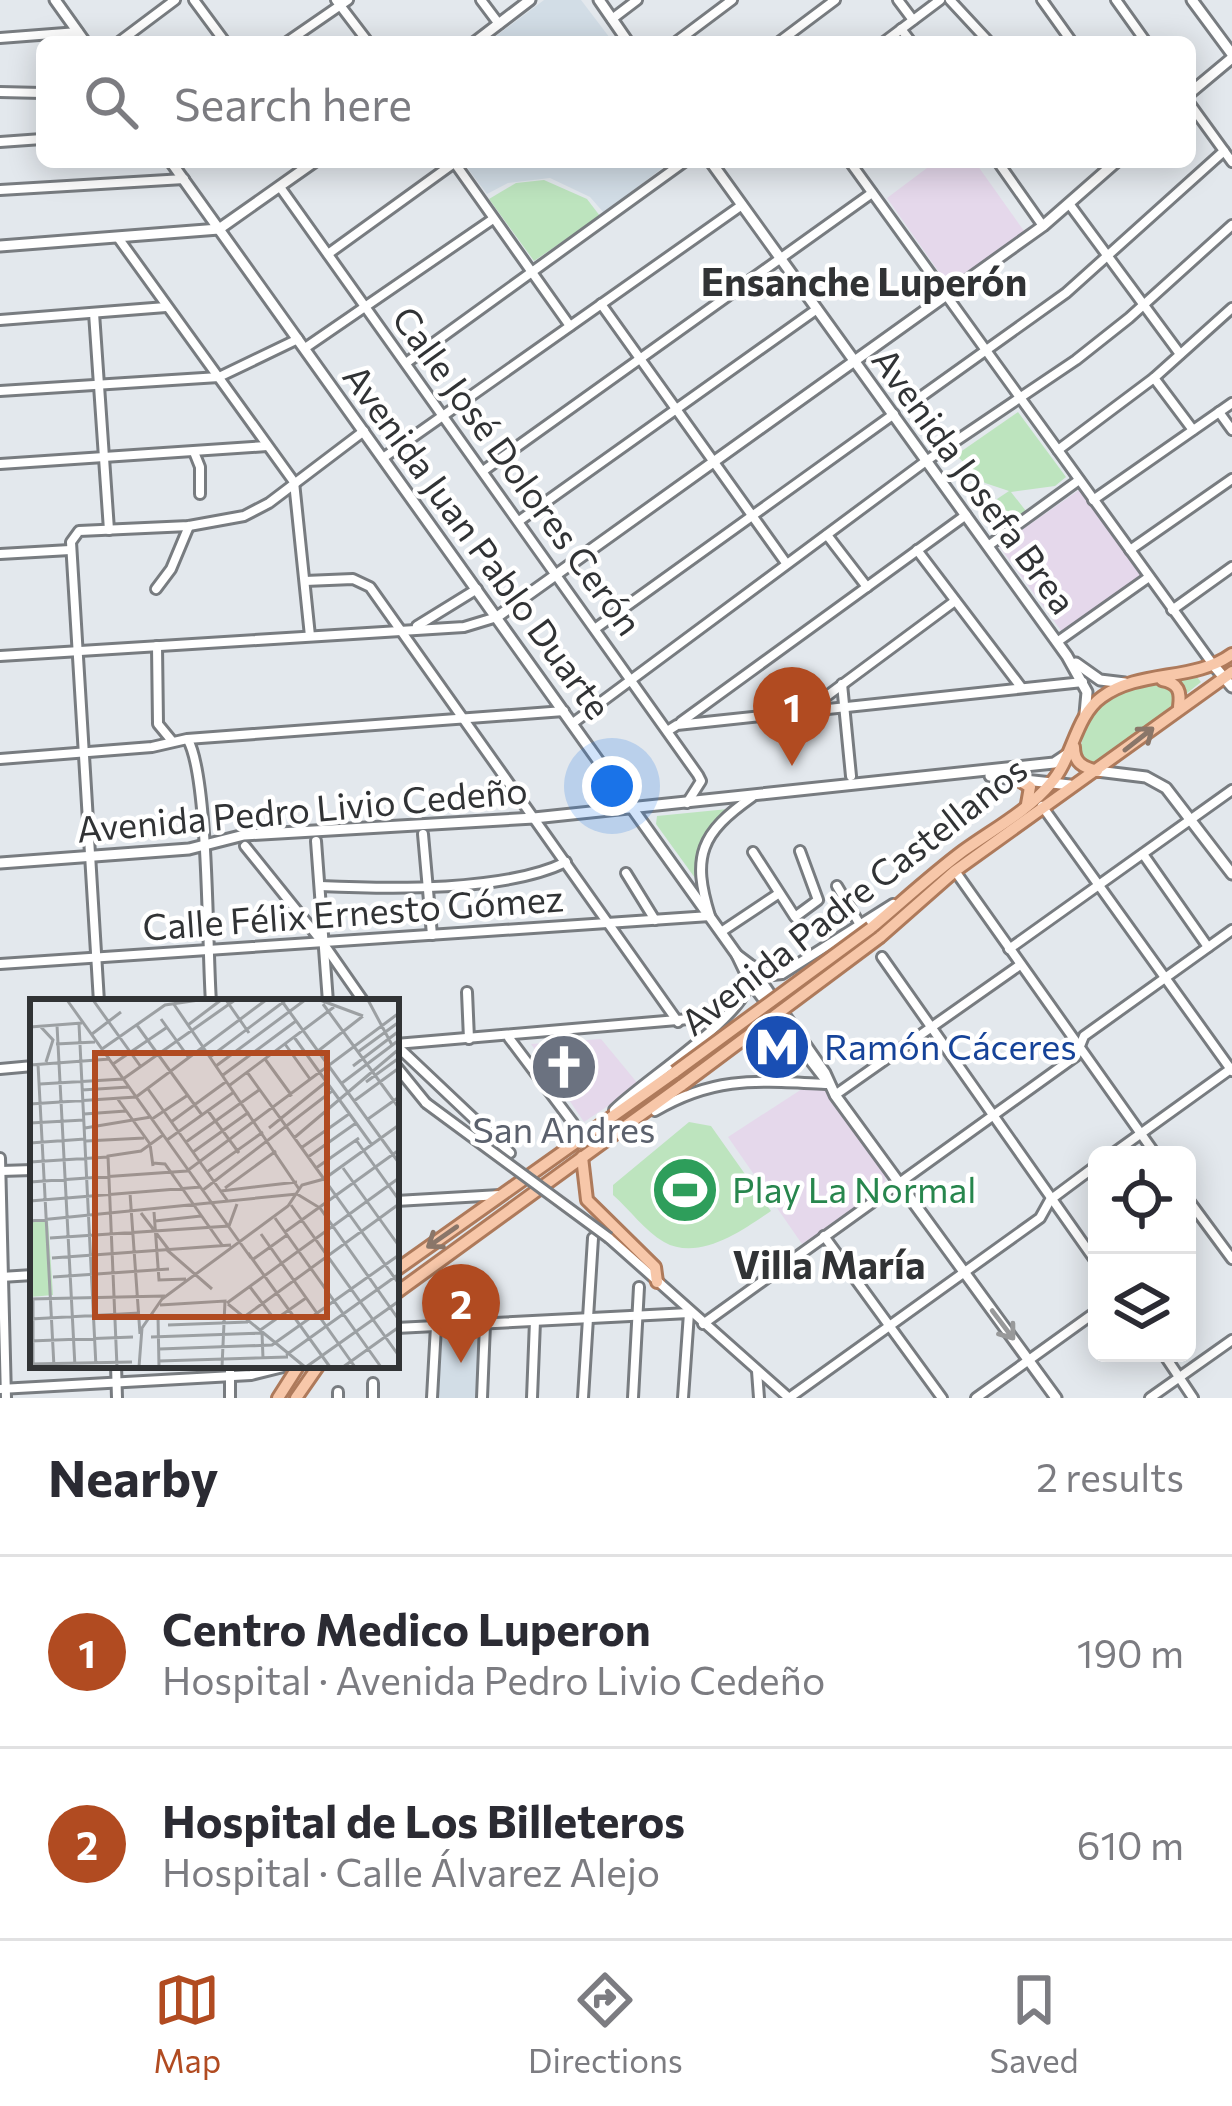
<!DOCTYPE html>
<meta charset="utf-8">
<style>
:root{--surface:#fff;--page:#f7f7f7;--text:#2b2b33;--muted:#7c7c81;--line:#e1e1e2;--accent:#b14b21}
body{margin:0;font-family:Commissioner,sans-serif;background:var(--page);color:var(--text)}
.controls{position:absolute;right:36px;bottom:36px;display:grid;overflow:hidden;border-radius:18px;box-shadow:0 6px 30px #0003}
.controls button{width:108px;height:108px;display:grid;place-items:center;padding:0;border:0;border-bottom:3px solid var(--line);background:var(--surface);color:var(--text);font:60px sans-serif}
.you{position:absolute;left:612px;top:786px;width:42px;height:42px;margin:-30px;border:9px solid #fff;border-radius:50%;background:#1a73e8;box-shadow:0 0 0 18px #1a73e833}
.badge{display:grid;place-items:center;width:78px;height:78px;border-radius:50%;background:var(--accent);color:#fff;font-size:39px;font-weight:700}
.pin{position:absolute;translate:-50% -99px;filter:drop-shadow(0 3px 6px #0008)}
.pin::after{content:'';position:absolute;top:63px;width:42px;height:36px;background:inherit;clip-path:polygon(0 0,100% 0,50% 100%)}
.list{margin:0;padding:0;list-style:none}
h2{display:flex;justify-content:space-between;align-items:center;height:156px;margin:0;padding:0 48px;font-size:51px}
h2 small{font-size:39px;font-weight:400;color:var(--muted)}
.list li{display:grid;grid-template-columns:78px 1fr auto;gap:36px;align-items:center;box-sizing:border-box;height:192px;padding:0 48px;border-top:3px solid var(--line)}
.list b{display:block;font-size:45px;white-space:nowrap}
.list p{margin:0;font-size:39px;white-space:nowrap;color:var(--muted)}
.list em{font-size:39px;font-style:normal;color:var(--muted)}
.icon{flex:none;width:66px;height:66px;fill:none;stroke:currentColor;stroke-width:2;stroke-linecap:round;stroke-linejoin:round}
.map{position:relative;flex:none;width:1232px;height:1398px;overflow:hidden}
.search{position:absolute;background:var(--surface);box-shadow:0 6px 30px #0003;left:36px;right:36px;top:36px;height:132px;display:flex;align-items:center;gap:30px;box-sizing:border-box;padding:0 42px;border-radius:18px;color:var(--muted);font-size:45px}
.sheet{height:540px;background:var(--surface)}
nav{display:flex;justify-content:space-around;align-items:center;box-sizing:border-box;height:168px;border-top:3px solid var(--line);background:var(--surface);font-size:33px;color:var(--muted)}
nav a{display:grid;justify-items:center;gap:6px}
nav .on{color:var(--accent)}
.map>svg:first-child{display:block}
.built{fill:#d2dde6}
.education{fill:#e5d8eb}
.green{fill:#bde4be}
.lines{fill:none;stroke-linecap:round;stroke-linejoin:round}
.street-casing{stroke:#787c80;stroke-width:14}
.secondary-casing{stroke:#787c80;stroke-width:15}
.primary-casing{stroke:#ae7a5b;stroke-width:16}
.street{stroke:#fff;stroke-width:8}
.secondary{stroke:#fff;stroke-width:9}
.primary{stroke:#f7c7a9;stroke-width:10}
.street-bridge-casing{stroke:#787c80;stroke-width:14;stroke-linecap:butt}
.primary-bridge-casing{stroke:#ae7a5b;stroke-width:16;stroke-linecap:butt}
.street-bridge{stroke:#fff;stroke-width:8}
.primary-bridge{stroke:#f7c7a9;stroke-width:10}
.oneway{stroke:#8a7669}
.oneway2{stroke:#98999a}
.labels{text-anchor:middle;stroke-width:9;stroke-linejoin:round;paint-order:stroke}
.street-label{font-size:36px;fill:#313335;stroke:#fff}
.transit-label{font-size:36px;fill:#164399;stroke:#fff;text-anchor:start}
.worship-label{font-size:36px;fill:#5b616d;stroke:#fff}
.leisure-label{font-size:36px;fill:#27864d;stroke:#fff;text-anchor:start}
.neighbourhood-label{font-size:39px;font-weight:bold;fill:#313335;stroke:#fff}
.inset-road{fill:none;stroke:#9ca0a3;stroke-width:3}
.view{fill:#b14b21;fill-opacity:0.15;stroke:#b14b21;stroke-width:6}
.inset-edge{fill:none;stroke:#313335;stroke-width:6}
</style>
<div class="map">
<svg width="1232" height="1398" viewBox="0 0 1232 1398">
<rect width="100%" height="100%" fill="#e3e8ed"/>
<!-- built -->
<g class="built">
<polygon points="544,0 581,0 613,42 488,42"/>
<polygon points="463,162 670,162 604,213 590,197 550,178 508,183 487,194"/>
<polygon points="486,1327 483,1398 435,1398 439,1328"/>
</g>
<!-- education -->
<g class="education">
<polygon points="935,162 975,162 1024,231 948,285 887,198"/>
<polygon points="1079,490 1140,575 1062,632 999,546"/>
<polygon points="601,1039 639,1085 584,1122 531,1044"/>
<polygon points="805,1087 826,1090 885,1176 886,1187 802,1244 728,1137"/>
</g>
<!-- green -->
<g class="green">
<polygon points="544,180 587,199 600,216 534,261 489,199 516,183"/>
<polygon points="1018,412 1066,477 1055,486 1011,492 1033,520 1002,542 979,511 1009,491 985,483 956,455"/>
<path d="M 1197,677 L 1201,682 L 1097,765 L 1086,763 L 1079,752 C 1083,740 1085,726 1091,715 C 1110,681 1164,681 1197,677 Z"/>
<polygon points="728,809 701,843 695,878 656,824 657,816"/>
<path d="M 689,1122 L 711,1126 L 771,1211 C 743,1230 699,1262 664,1242 C 645,1231 629,1209 613,1195 L 613,1185 Z"/>
</g>
<g class="lines">
<!-- street casing -->
<g class="street-casing">
<g id="street">
<polyline points="194,0 225,42"/>
<polyline points="336,0 368,42"/>
<polyline points="481,0 499,24"/>
<polyline points="898,0 913,20"/>
<polyline points="950,0 989,42"/>
<polyline points="1042,0 1072,42"/>
<polyline points="1116,0 1146,42"/>
<polyline points="612,19 637,0"/>
<polyline points="901,29 911,42"/>
<polyline points="0,38 78,32"/>
<polyline points="119,42 175,0"/>
<polyline points="287,42 348,0"/>
<polyline points="676,42 732,0"/>
<polyline points="779,42 835,0"/>
<polyline points="884,42 940,0"/>
<polyline points="0,92 42,93"/>
<polyline points="1190,104 1232,162"/>
<polyline points="0,142 42,139"/>
<polyline points="454,162 570,326"/>
<polyline points="850,162 1214,666"/>
<polyline points="998,162 1043,226"/>
<polyline points="280,187 698,775 701,781 687,803"/>
<polyline points="0,190 184,179"/>
<polyline points="1070,205 1180,354"/>
<polyline points="119,239 294,482 310,636"/>
<polyline points="328,254 454,163"/>
<polyline points="601,304 786,563"/>
<polyline points="94,313 109,530"/>
<polyline points="0,320 166,307"/>
<polyline points="305,348 493,219"/>
<polyline points="406,363 684,162"/>
<polyline points="1154,378 1193,430"/>
<polyline points="0,391 219,377 298,339"/>
<polyline points="922,396 1066,293 1224,151"/>
<polyline points="1219,412 1232,430"/>
<polyline points="1058,450 1154,378 1232,308"/>
<polyline points="194,452 200,467 200,494"/>
<polyline points="383,458 742,205"/>
<polyline points="0,464 267,446"/>
<polyline points="483,471 872,193"/>
<polyline points="1093,500 1232,403"/>
<polyline points="519,521 817,309"/>
<polyline points="827,535 867,587"/>
<polyline points="988,546 1079,480"/>
<polyline points="917,550 1021,687"/>
<polyline points="1130,550 1232,479"/>
<polyline points="0,554 70,550"/>
<polyline points="305,581 353,579 370,587 678,1022"/>
<polyline points="156,589 171,569 189,526"/>
<polyline points="1172,610 1232,567"/>
<polyline points="417,626 477,589"/>
<polyline points="596,628 894,414"/>
<polyline points="1057,642 1149,577"/>
<polyline points="157,646 158,724 172,741"/>
<polyline points="0,656 464,627 497,617"/>
<polyline points="842,684 851,776"/>
<polyline points="808,710 955,601"/>
<polyline points="681,722 966,515"/>
<polyline points="573,723 926,461 1076,360 1129,318 1232,225"/>
<polyline points="669,730 677,725 1083,682"/>
<path d="M 188,740 C 209,778 207,949 211,1002"/>
<polyline points="0,759 152,747 187,739 564,711"/>
<polyline points="1042,806 1232,1071"/>
<polyline points="423,834 432,935"/>
<polyline points="316,841 328,1002"/>
<polyline points="245,846 323,943 364,1002"/>
<polyline points="753,852 795,917 818,900 800,851"/>
<polyline points="1143,854 1208,947"/>
<polyline points="955,871 1156,1155"/>
<polyline points="626,873 655,920"/>
<path d="M 320,886 C 389,889 505,892 566,862"/>
<polyline points="837,886 859,923"/>
<polyline points="721,932 778,894"/>
<polyline points="1009,949 1232,790"/>
<polyline points="882,957 1097,1263"/>
<path d="M 0,964 L 710,916 C 691,856 701,833 752,797"/>
<polyline points="751,965 773,975 782,974 893,904"/>
<polyline points="467,992 469,1039"/>
<polyline points="99,1002 71,542 79,531 189,526 244,516 269,503 364,431"/>
<polyline points="509,1038 573,1123"/>
<polyline points="396,1044 724,1016"/>
<polyline points="397,1046 510,1153"/>
<polyline points="396,1066 426,1103"/>
<polyline points="0,1069 33,1066"/>
<polyline points="835,1095 1020,965"/>
<path d="M 614,1110 C 643,1081 743,1018 749,982"/>
<path d="M 655,1111 C 716,1075 760,1081 829,1084"/>
<polyline points="1111,1155 1232,1068"/>
<polyline points="0,1158 6,1398"/>
<polyline points="1,1171 33,1170"/>
<polyline points="1187,1198 1232,1259"/>
<polyline points="396,1201 500,1195"/>
<polyline points="824,1236 942,1398"/>
<polyline points="609,1238 789,1398"/>
<polyline points="1,1277 33,1275"/>
<polyline points="703,1324 1076,1056 1084,1036 1232,930"/>
<polyline points="396,1328 689,1313 683,1398"/>
<polyline points="1163,1353 1193,1398"/>
<polyline points="116,1365 117,1398"/>
<polyline points="230,1365 230,1398"/>
<polyline points="757,1371 759,1398"/>
<polyline points="373,1383 373,1398"/>
<polyline points="0,1389 251,1375 291,1365"/>
<polyline points="338,1392 338,1398"/>
<polyline points="432,1398 436,1326"/>
<polyline points="482,1398 485,1324"/>
<polyline points="532,1398 535,1321"/>
<polyline points="583,1398 593,1238"/>
<polyline points="633,1398 639,1287"/>
<polyline points="789,1398 1040,1218 1050,1200 1097,1165"/>
<polyline points="976,1398 1097,1311"/>
<polyline points="1150,1398 1232,1340"/>
</g>
</g>
<!-- secondary casing -->
<g class="secondary-casing">
<g id="secondary">
<polyline points="55,0 85,42"/>
<polyline points="599,0 628,42"/>
<polyline points="1192,0 1232,54"/>
<polyline points="475,42 530,0"/>
<polyline points="1190,93 1232,58"/>
<polyline points="171,162 737,955 749,980 829,1084"/>
<polyline points="711,162 1067,656 1087,692 1085,714"/>
<polyline points="0,246 219,229 314,162"/>
<polyline points="497,617 1043,226 1116,162"/>
<polyline points="1076,663 1100,680 1125,683"/>
<polyline points="1215,667 1232,687"/>
<polyline points="1097,771 1146,777 1166,788 1232,874"/>
<polyline points="990,776 1070,785"/>
<polyline points="0,863 189,849 244,835 534,818 1054,763 1066,755"/>
<polyline points="737,955 749,964 825,1073 835,1095 1056,1398"/>
</g>
</g>
<!-- primary casing -->
<g class="primary-casing">
<g id="primary">
<path d="M 1162,680 C 1179,683 1181,692 1179,707"/>
<path d="M 1074,747 C 1074,763 1083,767 1097,771"/>
<polyline points="1017,779 1030,787 1027,804"/>
<path d="M 871,928 C 902,902 931,875 963,851 C 992,830 1028,811 1051,783 C 1073,758 1075,716 1102,697 C 1140,669 1194,682 1232,654"/>
<polyline points="880,937 955,871 1232,672"/>
<polyline points="582,1157 587,1200 655,1267 657,1282"/>
<polyline points="396,1270 675,1072"/>
<polyline points="396,1293 682,1085"/>
<polyline points="278,1398 299,1365"/>
<polyline points="296,1398 319,1365"/>
</g>
</g>
<!-- street -->
<use href="#street" class="street"/>
<!-- secondary -->
<use href="#secondary" class="secondary"/>
<!-- primary -->
<use href="#primary" class="primary"/>
<!-- street-bridge casing -->
<g class="street-bridge-casing">
<polyline id="street-bridge" points="426,1103 609,1238"/>
</g>
<!-- primary-bridge casing -->
<g class="primary-bridge-casing">
<g id="primary-bridge">
<polyline points="675,1072 871,928"/>
<polyline points="682,1085 880,937"/>
</g>
</g>
<!-- street-bridge -->
<use href="#street-bridge" class="street-bridge"/>
<!-- primary-bridge -->
<use href="#primary-bridge" class="primary-bridge"/>
</g>
<!-- one-way arrows -->
<defs><path id="oneway-shaft" d="M-6 0H5M1.5-3L5.5 0L1.5 3" fill="none" stroke-width="1.6" stroke-linecap="round" stroke-linejoin="round" transform="scale(3)"/></defs>
<g class="oneway">
<use href="#oneway-shaft" transform="translate(1139 739) rotate(-38)"/>
<use href="#oneway-shaft" transform="translate(442 1237) rotate(145)"/>
</g>
<use class="oneway2" href="#oneway-shaft" transform="translate(1003 1325) rotate(53)"/>
<!-- icons -->
<defs>
<g id="metro-disc" transform="scale(3.45)"><circle r="9.5" fill="#1a4fb4" stroke="#fff"/><path d="M-5.5 5V-5H-3L0 0L3-5H5.5V5H3V-.5L0 4L-3-.5V5Z" fill="#fff"/></g>
<g id="church-disc" transform="scale(3.45)"><circle r="9.5" fill="#6b7280" stroke="#fff"/><path d="M-1.2-6h2.4v3.5h3.3v2.4h-3.3V6h-2.4V-.1h-3.3v-2.4h3.3Z" fill="#fff"/></g>
<g id="stadium-disc" transform="scale(3.45)"><circle r="9.5" fill="#2e9e5b" stroke="#fff"/><path d="M0-5a6.5 5 0 1 0 0 10a6.5 5 0 1 0 0-10ZM-3.5-1.8h7v3.6h-7Z" fill="#fff"/></g>
</defs>
<g fill-rule="evenodd">
<use href="#metro-disc" x="777" y="1047"/>
<use href="#church-disc" x="564" y="1067"/>
<use href="#stadium-disc" x="685" y="1190"/>
</g>
<g class="labels">
<!-- street labels -->
<g class="street-label">
<text transform="translate(517 471) rotate(54)" y="13">Calle José Dolores Cerón</text>
<text transform="translate(974 481) rotate(54)" y="13">Avenida Josefa Brea</text>
<text transform="translate(477 542) rotate(54)" y="13">Avenida Juan Pablo Duarte</text>
<text transform="translate(302 810) rotate(-5)" y="13">Avenida Pedro Livio Cedeño</text>
<text transform="translate(854 896) rotate(-38)" y="13">Avenida Padre Castellanos</text>
<text transform="translate(353 913) rotate(-4)" y="13">Calle Félix Ernesto Gómez</text>
</g>
<!-- transit labels -->
<g class="transit-label">
<text x="824" y="1060">Ramón Cáceres</text>
</g>
<!-- worship labels -->
<g class="worship-label">
<text x="564" y="1143">San Andres</text>
</g>
<!-- leisure labels -->
<g class="leisure-label">
<text x="732" y="1203">Play La Normal</text>
</g>
<!-- neighbourhood labels -->
<g class="neighbourhood-label">
<text x="864" y="296">Ensanche Luperón</text>
<text x="829" y="1279">Villa María</text>
</g>
</g>
<!-- overview -->
<g transform="translate(30 999)">
<rect width="369" height="369" fill="#e3e8ed"/>
<path d="M 18,221 L 23,296 L 0,298 L 0,223 Z" fill="#bde4be"/>
<path class="inset-road" d="M 37,1 L 221,259M 63,1 L 111,68M 196,1 L 219,34M 251,1 L 369,164M 290,1 L 333,17M 338,1 L 362,46M 143,4 L 173,48M 293,5 L 369,109M 131,20 L 159,59M 49,25 L 66,368M 106,25 L 172,116M 27,26 L 45,368M 158,26 L 191,1M 10,27 L 23,41 L 16,63M 0,28 L 52,24M 62,35 L 91,13M 264,38 L 342,146M 26,45 L 65,43M 255,45 L 280,80M 173,48 L 269,190M 72,50 L 135,6 L 169,1M 288,52 L 333,17M 328,53 L 369,23M 180,58 L 256,1M 235,60 L 262,97M 8,65 L 24,368M 83,65 L 136,29M 0,66 L 80,60M 186,67 L 275,1M 323,67 L 369,32M 217,73 L 294,180M 193,76 L 266,22M 336,83 L 369,59M 312,84 L 369,41M 10,85 L 93,80 L 205,1M 200,86 L 304,8M 118,90 L 197,201M 52,91 L 99,88M 87,99 L 120,145 L 123,167M 324,102 L 369,69M 0,105 L 106,98 L 236,1M 178,112 L 209,154M 54,115 L 96,112M 122,120 L 158,96M 338,120 L 369,98M 141,123 L 197,82M 0,124 L 54,121M 55,129 L 121,118M 239,129 L 296,83M 264,139 L 369,50M 137,141 L 204,93M 326,141 L 369,201M 56,142 L 114,139M 156,143 L 229,91M 0,144 L 55,140M 271,149 L 319,115M 163,153 L 219,113M 278,158 L 326,124M 0,163 L 78,158M 122,164 L 135,165 L 192,246M 286,169 L 329,139M 313,169 L 369,247M 177,173 L 233,133M 294,180 L 369,285M 0,183 L 157,172 L 369,14M 195,189 L 246,152M 173,191 L 302,92M 191,192 L 267,183M 100,194 L 110,335M 0,202 L 171,188M 261,206 L 369,357M 124,213 L 129,281 L 156,280M 111,214 L 139,251M 245,219 L 351,368M 0,222 L 267,195 L 290,209 L 369,321M 125,222 L 171,217M 255,233 L 369,151M 231,235 L 325,368M 20,239 L 199,227 L 207,205M 137,251 L 182,290M 218,254 L 300,368M 22,259 L 201,246M 222,261 L 257,236M 23,278 L 139,270M 220,288 L 245,321M 3,299 L 3,366M 0,300 L 135,297M 197,304 L 369,179M 198,305 L 275,368M 130,306 L 195,302 L 192,368M 128,317 L 129,368M 214,318 L 369,205M 0,320 L 110,314M 138,326 L 218,323M 229,332 L 276,299M 121,338 L 232,334 L 233,359M 0,342 L 103,338M 129,350 L 242,346 L 369,256M 256,356 L 369,275M 129,362 L 258,358M 0,365 L 102,363M 87,368 L 78,157 L 111,152 L 133,136M 109,368 L 112,329 L 132,300 L 258,207 L 272,186 L 294,180 L 369,126M 276,368 L 369,302M 313,368 L 369,328"/>
<path class="view" d="M 65,54 L 297,54 L 297,318 L 65,318 Z"/>
<rect width="369" height="369" class="inset-edge"/>
</g>
</svg>
<div class="controls">
<button><svg class="icon" aria-label="locate" viewBox="0 0 24 24"><circle cx="12" cy="12" r="6"/><path d="M12 2v4M12 18v4M2 12h4M18 12h4"/></svg></button>
<button><svg class="icon" aria-label="layers" viewBox="0 0 24 24"><path d="M12 4l9 5-9 5-9-5zM3 14l9 5 9-5"/></svg></button>
</div>
<div class="you"></div>
<div class="pin badge" style="left:792px;top:766px">1</div>
<div class="pin badge" style="left:461px;top:1363px">2</div>
<div class="search"><svg class="icon" aria-label="search" viewBox="0 0 24 24"><circle cx="10" cy="10" r="6"/><path d="M15 15l6 6"/></svg>Search here</div>
</div>
<section class="sheet">
<h2>Nearby<small>2 results</small></h2>
<ul class="list">
<li><span class="badge">1</span><div><b>Centro Medico Luperon</b><p>Hospital · Avenida Pedro Livio Cedeño</p></div><em>190 m</em></li>
<li><span class="badge">2</span><div><b>Hospital de Los Billeteros</b><p>Hospital · Calle Álvarez Alejo</p></div><em>610 m</em></li>
</ul>
</section>
<nav>
<a class="on"><svg class="icon" aria-label="map" viewBox="0 0 24 24"><path d="M3 6l6-2 6 2 6-2v14l-6 2-6-2-6 2zM9 4v14M15 6v14"/></svg>Map</a>
<a><svg class="icon" aria-label="directions" viewBox="0 0 24 24"><path d="M12 3l9 9-9 9-9-9zM9 14v-3h6M13 9l2 2-2 2"/></svg>Directions</a>
<a><svg class="icon" aria-label="saved" viewBox="0 0 24 24"><path d="M7 4h10v16l-5-4-5 4z"/></svg>Saved</a>
</nav>
